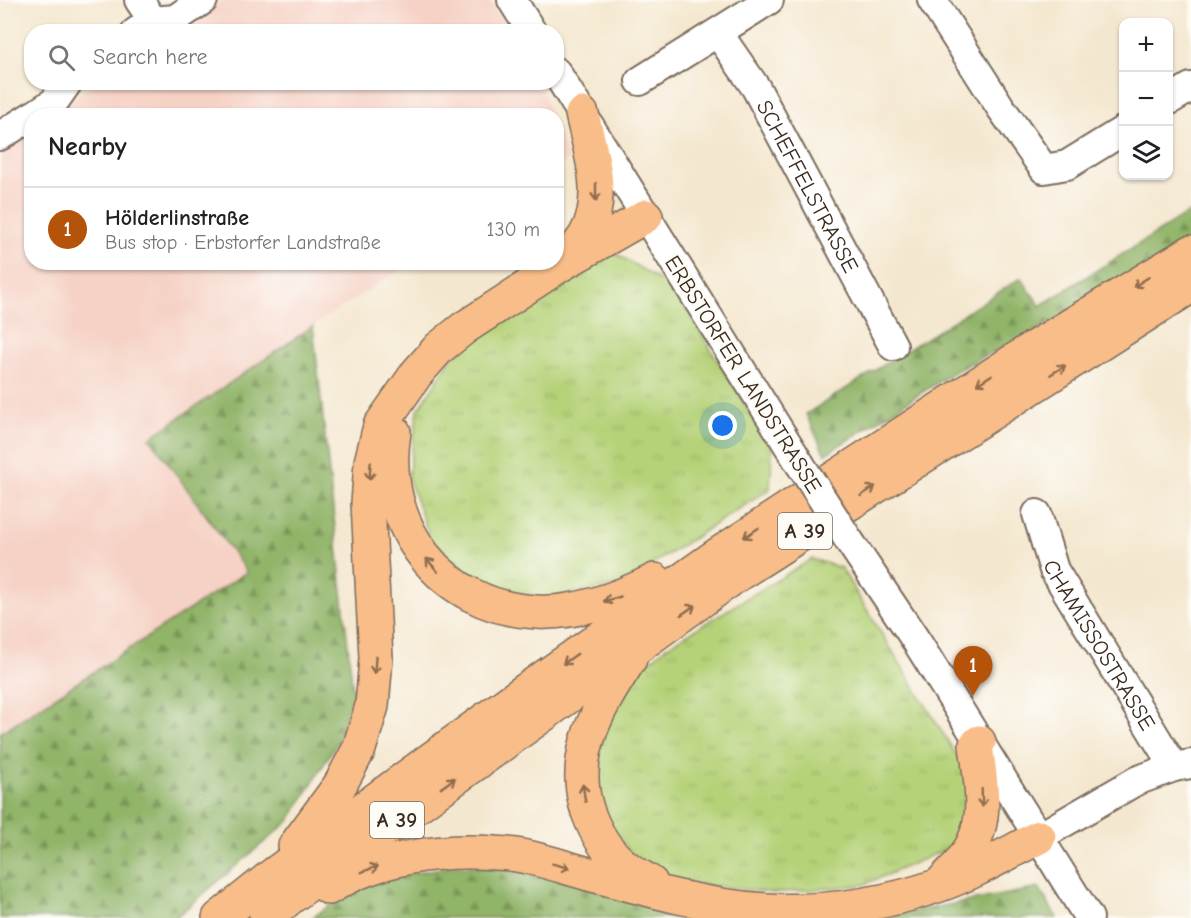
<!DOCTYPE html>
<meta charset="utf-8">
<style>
:root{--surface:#fff;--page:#f2f2f2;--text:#202124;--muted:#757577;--line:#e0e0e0;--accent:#b45309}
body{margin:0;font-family:"Comic Neue",sans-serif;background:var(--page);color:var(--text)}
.controls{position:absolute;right:18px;top:18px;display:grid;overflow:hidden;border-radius:12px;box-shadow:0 2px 4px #0004}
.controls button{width:54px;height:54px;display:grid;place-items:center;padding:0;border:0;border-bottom:2px solid var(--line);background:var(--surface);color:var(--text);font:30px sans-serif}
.you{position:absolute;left:723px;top:426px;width:21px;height:21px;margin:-15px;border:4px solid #fff;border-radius:50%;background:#1a73e8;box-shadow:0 0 0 9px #1a73e833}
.badge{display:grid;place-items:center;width:39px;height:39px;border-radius:50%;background:var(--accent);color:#fff;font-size:20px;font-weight:700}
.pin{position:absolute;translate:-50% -50px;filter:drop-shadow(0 2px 3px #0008)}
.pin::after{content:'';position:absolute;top:32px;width:21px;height:18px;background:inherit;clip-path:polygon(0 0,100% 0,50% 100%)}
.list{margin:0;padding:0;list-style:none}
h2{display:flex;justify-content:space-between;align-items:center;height:78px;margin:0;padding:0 24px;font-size:26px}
h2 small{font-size:20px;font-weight:400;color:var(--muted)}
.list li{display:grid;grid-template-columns:39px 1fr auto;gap:18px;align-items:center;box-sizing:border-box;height:84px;padding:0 24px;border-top:2px solid var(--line)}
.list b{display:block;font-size:22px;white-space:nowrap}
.list p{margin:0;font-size:20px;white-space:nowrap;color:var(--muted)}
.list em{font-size:20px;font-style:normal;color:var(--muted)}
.icon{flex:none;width:33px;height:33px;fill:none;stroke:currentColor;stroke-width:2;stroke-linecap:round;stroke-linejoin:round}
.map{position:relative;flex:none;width:1191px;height:918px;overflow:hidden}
.search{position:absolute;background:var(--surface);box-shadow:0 2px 4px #0004;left:24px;top:24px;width:540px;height:66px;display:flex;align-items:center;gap:15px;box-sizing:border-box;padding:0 21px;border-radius:24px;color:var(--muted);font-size:22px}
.panel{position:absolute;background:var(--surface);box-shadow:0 2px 4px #0004;left:24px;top:108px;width:540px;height:162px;border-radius:24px}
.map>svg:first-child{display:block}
.built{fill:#f6d1c5}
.grass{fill:url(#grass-tufts);stroke:#787e4b;stroke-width:1.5}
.forest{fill:url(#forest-firs);stroke:#666f43;stroke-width:1.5}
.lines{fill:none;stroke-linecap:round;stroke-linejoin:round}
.minor-casing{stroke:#7c6c5c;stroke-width:32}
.highway-casing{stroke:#7c6c5c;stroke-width:36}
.minor{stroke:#fff;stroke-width:28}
.highway{stroke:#f8bd89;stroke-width:33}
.minor-bridge-casing{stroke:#7c6c5c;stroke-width:32;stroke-linecap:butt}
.minor-bridge{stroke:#fff;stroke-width:28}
.oneway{stroke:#906c4e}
.labels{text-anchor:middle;stroke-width:6;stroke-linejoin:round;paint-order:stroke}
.shield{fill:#fdfcf7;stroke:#75695f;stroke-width:1.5}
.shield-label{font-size:21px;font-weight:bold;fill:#3b2a1e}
.street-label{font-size:22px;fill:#3b2a1e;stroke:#fdfcf7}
</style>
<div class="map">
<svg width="1191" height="918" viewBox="0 0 1191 918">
<defs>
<pattern id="grass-tufts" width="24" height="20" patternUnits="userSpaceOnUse" patternTransform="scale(1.5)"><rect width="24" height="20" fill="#b5d278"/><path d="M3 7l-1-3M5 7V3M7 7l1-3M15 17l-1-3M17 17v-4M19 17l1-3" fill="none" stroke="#9db467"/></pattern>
<pattern id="forest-firs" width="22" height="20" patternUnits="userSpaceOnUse" patternTransform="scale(1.5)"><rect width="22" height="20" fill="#90b468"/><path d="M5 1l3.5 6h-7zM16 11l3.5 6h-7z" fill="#779355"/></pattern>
</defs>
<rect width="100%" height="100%" fill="#fdfcf7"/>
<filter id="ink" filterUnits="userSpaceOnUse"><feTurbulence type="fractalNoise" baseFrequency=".0167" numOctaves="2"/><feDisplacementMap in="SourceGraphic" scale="12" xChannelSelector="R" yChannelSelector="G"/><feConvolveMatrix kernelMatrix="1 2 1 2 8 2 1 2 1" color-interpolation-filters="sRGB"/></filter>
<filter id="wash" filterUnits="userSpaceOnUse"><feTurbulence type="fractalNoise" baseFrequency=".008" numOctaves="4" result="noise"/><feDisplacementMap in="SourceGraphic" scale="24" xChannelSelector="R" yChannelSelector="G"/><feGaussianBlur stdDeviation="1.35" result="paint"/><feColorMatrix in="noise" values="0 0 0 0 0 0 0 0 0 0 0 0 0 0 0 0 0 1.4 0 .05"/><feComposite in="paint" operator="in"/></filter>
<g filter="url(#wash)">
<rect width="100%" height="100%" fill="#f4e7cf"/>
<!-- built -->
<g class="built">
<polygon points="223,0 489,0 509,31 173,32"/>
<polygon points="96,82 539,83 551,115 47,116"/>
<polygon points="31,126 32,262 410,263 313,326 150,438 247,571 0,733 0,147"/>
<polygon points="556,129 568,159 557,167 556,167"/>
</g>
<!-- grass -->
<g class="grass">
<polygon points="615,253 673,288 772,448 770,489 620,585 540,599 477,581 431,541 408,477 418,410 451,359 515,304"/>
<polygon points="812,559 841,568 976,787 954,846 863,885 774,893 672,880 633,856 608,824 596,789 599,751 609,723 635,674 666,647"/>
</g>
<!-- forest -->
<g class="forest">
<polygon points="1191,211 1191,241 1058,319 954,372 826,454 823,450 806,414 1021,278 1040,306"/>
<polygon points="313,326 353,692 337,743 289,821 175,918 0,918 0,733 247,572 150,438"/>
<polygon points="457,865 533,871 670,913 723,918 312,918 343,896 377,880"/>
<polygon points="1039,888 1057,918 879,918"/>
</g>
</g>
<g filter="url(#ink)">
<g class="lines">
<!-- minor casing -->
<g class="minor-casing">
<g id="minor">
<polyline points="139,0 153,21"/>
<polyline points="512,0 532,32"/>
<polyline points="932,0 1001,108 1044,169 1067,165 1124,130"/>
<polyline points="136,32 153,21 175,19 203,0"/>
<path id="s1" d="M 718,33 L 756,88 L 893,346"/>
<polyline points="556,72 800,464"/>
<polyline points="640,81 769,0"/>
<polyline points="1168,101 1191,87"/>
<polyline points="33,116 54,102 68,82"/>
<polyline points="0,136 32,116"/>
<path id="s2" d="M 1037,514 L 1054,570 L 1174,767"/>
<polyline points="848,539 917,642 1089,918"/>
<polyline points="1039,837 1136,781 1174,767 1191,764"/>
</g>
</g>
<!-- highway casing -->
<g class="highway-casing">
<g id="highway">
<path d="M 567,258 C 573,251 580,244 585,236 C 607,198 591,154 582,114"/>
<path d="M 394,432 C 379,525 441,608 537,612 C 578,614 619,598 655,580"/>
<path d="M 630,659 C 600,706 568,754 588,812 C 595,831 605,849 620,862 C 628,870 641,876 651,883"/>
<polyline points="295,846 340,785 359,749 372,706 376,658 368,503 371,462 380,426 417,373 439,348 464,328 562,264 646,216"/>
<path d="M 944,880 C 950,873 958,867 963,859 C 991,825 981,785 976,745 L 979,742"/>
<path d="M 329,888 C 377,857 440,849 496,853 C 527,854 559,866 589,874 C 648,890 705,906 767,910 C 825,913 881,905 937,886 C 972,874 1006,854 1039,837"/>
<polyline points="219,918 274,874 513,699 720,553 1033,348 1191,252"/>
<polyline points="266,918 291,897 737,575 1191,286"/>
</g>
</g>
<!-- minor -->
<use href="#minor" class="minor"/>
<!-- highway -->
<use href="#highway" class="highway"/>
<!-- minor-bridge casing -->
<g class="minor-bridge-casing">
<polyline id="minor-bridge" points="800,464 848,539"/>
</g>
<!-- minor-bridge -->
<use href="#minor-bridge" class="minor-bridge"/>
</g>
<!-- one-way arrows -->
<defs><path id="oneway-shaft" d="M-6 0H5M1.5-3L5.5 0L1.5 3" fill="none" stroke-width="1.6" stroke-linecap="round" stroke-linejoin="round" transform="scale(1.5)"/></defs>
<g class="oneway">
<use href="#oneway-shaft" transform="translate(596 192) rotate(90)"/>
<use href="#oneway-shaft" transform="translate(1141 282) rotate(148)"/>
<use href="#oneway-shaft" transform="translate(1058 370) rotate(-32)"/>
<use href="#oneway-shaft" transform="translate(984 380) rotate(147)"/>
<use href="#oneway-shaft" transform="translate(370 471) rotate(94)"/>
<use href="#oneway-shaft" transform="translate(868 491) rotate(-33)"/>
<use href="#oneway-shaft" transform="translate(751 533) rotate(147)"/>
<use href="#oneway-shaft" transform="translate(432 565) rotate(-131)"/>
<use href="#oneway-shaft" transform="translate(612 599) rotate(164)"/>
<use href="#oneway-shaft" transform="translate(688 610) rotate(-35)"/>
<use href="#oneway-shaft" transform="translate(570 659) rotate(145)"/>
<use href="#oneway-shaft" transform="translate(375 665) rotate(94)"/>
<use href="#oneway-shaft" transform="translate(448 783) rotate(-36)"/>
<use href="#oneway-shaft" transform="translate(584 793) rotate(-99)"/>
<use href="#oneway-shaft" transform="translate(982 798) rotate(88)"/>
<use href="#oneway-shaft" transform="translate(561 866) rotate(15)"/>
<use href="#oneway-shaft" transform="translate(370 869) rotate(-21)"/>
</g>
</g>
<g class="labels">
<!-- shield labels -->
<g class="shield">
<rect x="778" y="513" width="54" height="36" rx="4.5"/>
<rect x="370" y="802" width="54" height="36" rx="4.5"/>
</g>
<g class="shield-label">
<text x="805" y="538">A 39</text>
<text x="397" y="827">A 39</text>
</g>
<!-- street labels -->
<g class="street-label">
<text dy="8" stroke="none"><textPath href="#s1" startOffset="178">SCHEFFELSTRASSE</textPath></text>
<text transform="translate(744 374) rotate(58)" y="8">ERBSTORFER LANDSTRASSE</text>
<text dy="8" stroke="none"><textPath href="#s2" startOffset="146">CHAMISSOSTRASSE</textPath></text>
</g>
</g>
</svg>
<div class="controls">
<button>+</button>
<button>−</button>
<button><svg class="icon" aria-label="layers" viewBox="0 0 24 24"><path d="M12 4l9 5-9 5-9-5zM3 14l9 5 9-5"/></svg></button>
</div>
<div class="you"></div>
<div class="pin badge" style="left:973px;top:696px">1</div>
<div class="search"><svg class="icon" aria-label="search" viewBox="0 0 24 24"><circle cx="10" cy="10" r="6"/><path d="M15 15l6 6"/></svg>Search here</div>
<section class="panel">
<h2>Nearby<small></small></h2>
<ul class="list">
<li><span class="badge">1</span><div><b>Hölderlinstraße</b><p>Bus stop · Erbstorfer Landstraße</p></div><em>130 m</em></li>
</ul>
</section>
</div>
